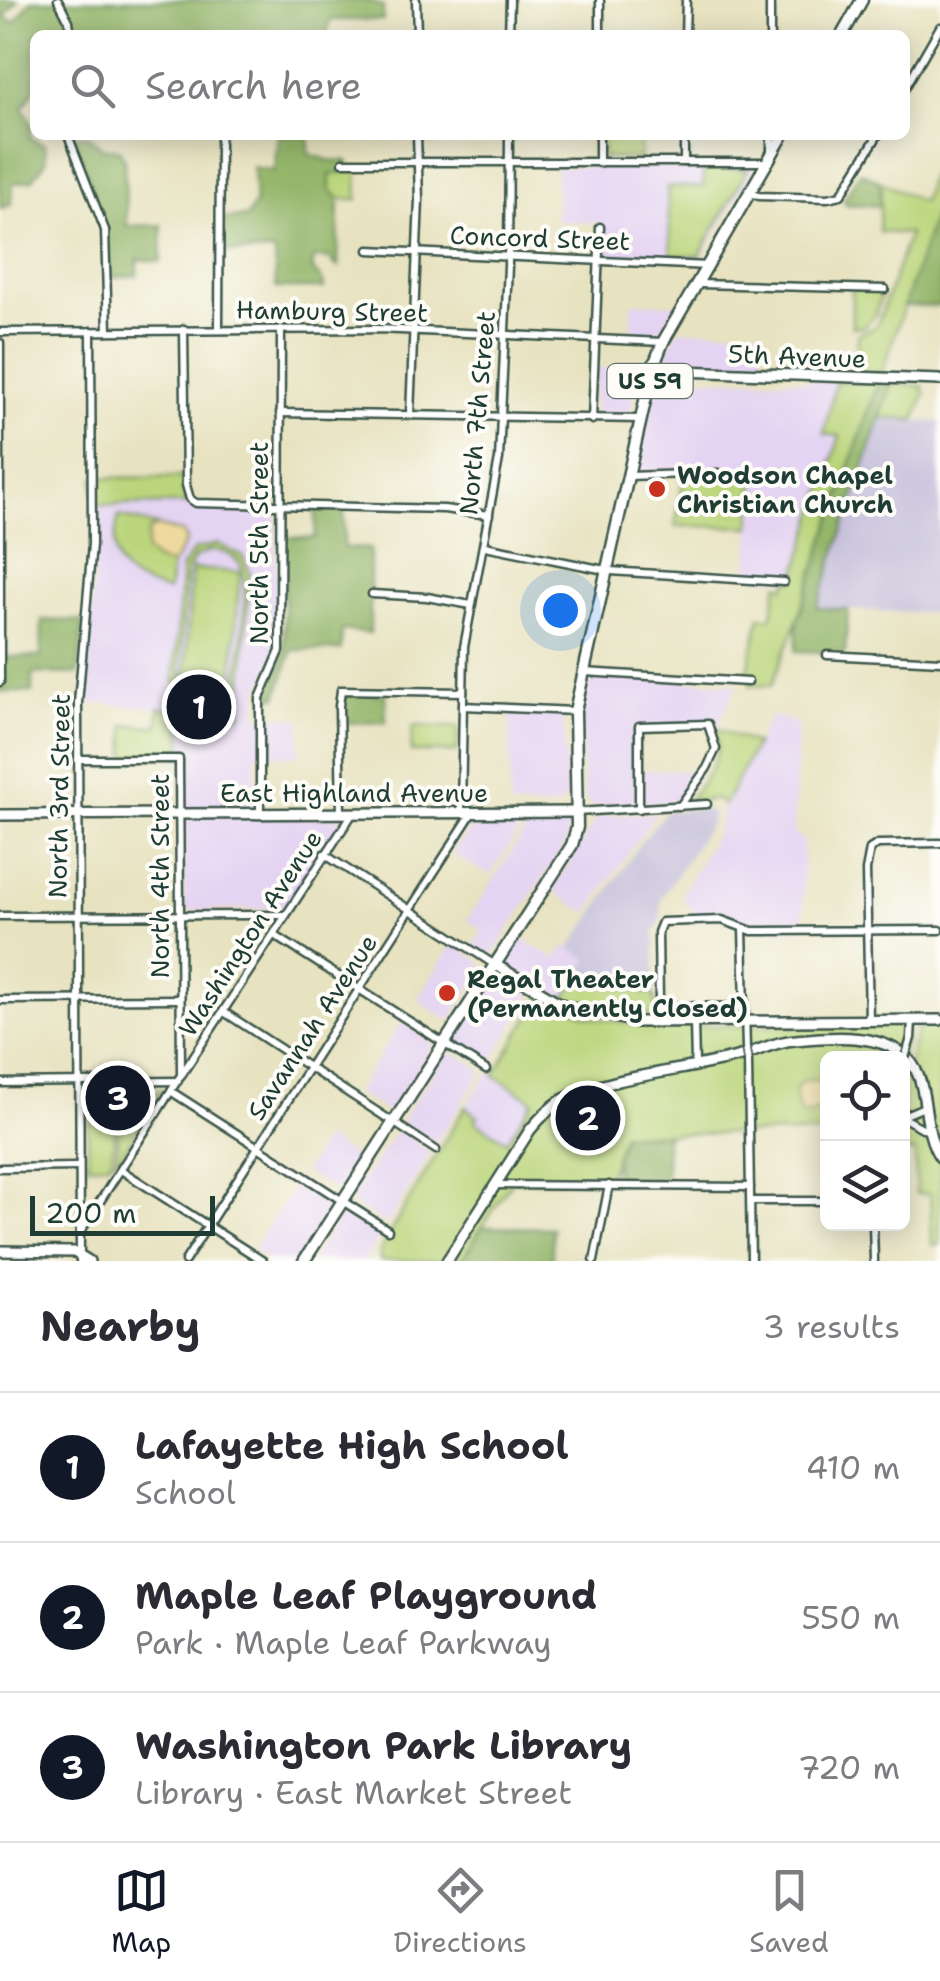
<!DOCTYPE html>
<meta charset="utf-8">
<style>
:root{--surface:#fff;--page:#f7f7f7;--text:#2b2b33;--muted:#7c7c81;--line:#e1e1e2;--accent:#111827}
body{margin:0;font-family:"Shantell Sans",sans-serif;background:var(--page);color:var(--text)}
.controls{position:absolute;right:30px;bottom:30px;display:grid;overflow:hidden;border-radius:15px;box-shadow:0 5px 25px #0003}
.controls button{width:90px;height:90px;display:grid;place-items:center;padding:0;border:0;border-bottom:2px solid var(--line);background:var(--surface);color:var(--text);font:50px sans-serif}
.scale{position:absolute;left:30px;bottom:25px;width:185px;box-sizing:border-box;padding-left:10px;border:5px solid #1f3d34;border-top:0;font-size:28px;line-height:35px;white-space:nowrap;color:#1f3d34;-webkit-text-stroke:8px #fdfcf7;paint-order:stroke}
.you{position:absolute;left:560px;top:610px;width:35px;height:35px;margin:-25px;border:8px solid #fff;border-radius:50%;background:#1a73e8;box-shadow:0 0 0 15px #1a73e833}
.badge{display:grid;place-items:center;width:65px;height:65px;border-radius:50%;background:var(--accent);color:#fff;font-size:32px;font-weight:700}
.pin{position:absolute;translate:-50% -50%;border:5px solid #fff;box-shadow:0 2px 10px #0006}
.list{margin:0;padding:0;list-style:none}
h2{display:flex;justify-content:space-between;align-items:center;height:130px;margin:0;padding:0 40px;font-size:42px}
h2 small{font-size:32px;font-weight:400;color:var(--muted)}
.list li{display:grid;grid-template-columns:65px 1fr auto;gap:30px;align-items:center;box-sizing:border-box;height:150px;padding:0 40px;border-top:2px solid var(--line)}
.list b{display:block;font-size:38px;white-space:nowrap}
.list p{margin:0;font-size:32px;white-space:nowrap;color:var(--muted)}
.list em{font-size:32px;font-style:normal;color:var(--muted)}
.icon{flex:none;width:55px;height:55px;fill:none;stroke:currentColor;stroke-width:2;stroke-linecap:round;stroke-linejoin:round}
.map{position:relative;flex:none;width:940px;height:1261px;overflow:hidden}
.search{position:absolute;background:var(--surface);box-shadow:0 5px 25px #0003;left:30px;right:30px;top:30px;height:110px;display:flex;align-items:center;gap:25px;box-sizing:border-box;padding:0 35px;border-radius:15px;color:var(--muted);font-size:38px}
.sheet{height:580px;background:var(--surface)}
nav{display:flex;justify-content:space-around;align-items:center;box-sizing:border-box;height:140px;border-top:2px solid var(--line);background:var(--surface);font-size:28px;color:var(--muted)}
nav a{display:grid;justify-items:center;gap:5px}
nav .on{color:var(--accent)}
.map>svg:first-child{display:block}
.built{fill:#e4d3f2}
.industrial{fill:#c6c0da}
.green{fill:#bbd57b;stroke:#6d8958;stroke-width:2.5;fill-rule:evenodd}
.forest{fill:#94b66b;stroke:#5a7a50;stroke-width:2.5}
.sand{fill:#eeda9e;stroke:#868c69;stroke-width:2.5}
.lines{fill:none;stroke-linecap:round;stroke-linejoin:round}
.street-casing{stroke:#3d5649;stroke-width:11}
.secondary-casing{stroke:#3d5649;stroke-width:14}
.primary-casing{stroke:#3d5649;stroke-width:15}
.street{stroke:#fff;stroke-width:6}
.secondary{stroke:#fff;stroke-width:9}
.primary{stroke:#fff;stroke-width:10}
.street-bridge-casing{stroke:#3d5649;stroke-width:11;stroke-linecap:butt}
.street-bridge{stroke:#fff;stroke-width:6}
.poi-dot{fill:#c8321e;stroke:#fdfcf7;stroke-width:4}
.labels{text-anchor:middle;stroke-width:8;stroke-linejoin:round;paint-order:stroke}
.shield{fill:#fdfcf7;stroke:#62766e;stroke-width:2.5}
.shield-label{font-size:22px;font-weight:bold;fill:#1f3d34}
.street-label{font-size:25px;fill:#1f3d34;stroke:#fdfcf7}
.poi-label{font-size:25px;font-weight:bold;fill:#1f3d34;stroke:#fdfcf7;text-anchor:start}
</style>
<div class="map">
<svg width="940" height="1261" viewBox="0 0 940 1261">
<rect width="100%" height="100%" fill="#fdfcf7"/>
<filter id="ink" filterUnits="userSpaceOnUse"><feTurbulence type="fractalNoise" baseFrequency=".01" numOctaves="2"/><feDisplacementMap in="SourceGraphic" scale="20" xChannelSelector="R" yChannelSelector="G"/><feConvolveMatrix kernelMatrix="1 2 1 2 8 2 1 2 1" color-interpolation-filters="sRGB"/></filter>
<filter id="wash" filterUnits="userSpaceOnUse"><feTurbulence type="fractalNoise" baseFrequency=".0048" numOctaves="4" result="noise"/><feDisplacementMap in="SourceGraphic" scale="40" xChannelSelector="R" yChannelSelector="G"/><feGaussianBlur stdDeviation="2.25" result="paint"/><feColorMatrix in="noise" values="0 0 0 0 0 0 0 0 0 0 0 0 0 0 0 0 0 1.4 0 .05"/><feComposite in="paint" operator="in"/></filter>
<g filter="url(#wash)">
<rect width="100%" height="100%" fill="#e7e2bf"/>
<!-- built -->
<g class="built">
<polygon points="751,165 753,170 699,260 604,257 601,252 602,223 556,221 556,167"/>
<polygon points="632,302 676,304 660,334 653,338 631,337"/>
<polygon points="679,330 762,330 762,371 667,366 664,357"/>
<polygon points="596,368 641,369 629,415 594,413"/>
<polygon points="658,377 836,381 824,434 840,435 794,581 748,576 754,480 715,477 715,471 637,471"/>
<polygon points="188,504 201,507 271,507 276,512 276,648 273,664 259,690 256,715 300,718 300,755 255,755 255,817 338,817 342,822 285,908 187,911 184,908 182,710 83,702 94,575 95,505"/>
<polygon points="591,675 737,684 717,728 637,729 636,804 591,806 584,797 580,714"/>
<polygon points="510,711 563,715 567,797 558,807 510,807"/>
<polygon points="771,715 797,723 794,835 803,839 803,929 751,929 727,918 697,916 684,901 683,892 716,834 724,805"/>
<polygon points="641,770 701,771 680,802 642,804"/>
<polygon points="656,813 587,913 552,890 598,816"/>
<polygon points="475,820 525,822 490,875 452,854"/>
<polygon points="531,822 568,824 566,843 493,954 488,955 473,946 483,930 467,920"/>
<polygon points="521,938 556,959 565,946 589,959 564,999 535,987 506,966"/>
<polygon points="453,943 484,965 450,1021 417,1000"/>
<polygon points="497,976 504,976 532,995 491,1063 484,1065 453,1042"/>
<polygon points="402,1021 434,1044 389,1113 356,1093"/>
<polygon points="454,1053 480,1069 481,1074 435,1144 404,1124 402,1119 446,1054"/>
<polygon points="489,1072 533,1100 507,1141 475,1121 465,1107"/>
<polygon points="396,1131 402,1131 430,1153 389,1222 382,1223 352,1203 351,1197"/>
<polygon points="325,1139 360,1161 338,1192 304,1172"/>
<polygon points="299,1179 331,1199 332,1205 295,1261 270,1261 253,1251"/>
<polygon points="344,1209 380,1229 381,1236 364,1261 311,1261"/>
</g>
<!-- industrial -->
<g class="industrial">
<polygon points="878,418 940,422 940,613 817,609"/>
<polygon points="703,809 712,812 711,822 661,899 661,919 655,931 654,995 577,979 589,959 570,949 639,845 666,811"/>
</g>
<!-- green -->
<g class="green">
<polygon points="602,135 640,135 640,158 603,158"/>
<polygon points="940,148 940,197 882,373 855,372 858,334 874,328 879,320 909,234 879,232 881,182 922,202"/>
<polygon points="357,168 358,199 339,199 330,189 330,175"/>
<polygon points="704,169 748,169 699,256 671,255 667,187 703,187"/>
<polygon points="852,289 876,290 881,296 875,316 863,327 852,327"/>
<polygon points="836,381 878,383 797,621 771,686 750,685 752,676 747,675 760,617 771,618 778,584 785,587 788,580 794,581 840,436 824,434"/>
<polygon points="892,383 923,386 925,394 915,420 878,418"/>
<polygon points="183,477 183,493 188,504 95,505 94,478"/>
<polygon points="684,477 755,479 751,527 675,526"/>
<path d="M 119,516 L 183,533 L 186,541 L 172,565 L 168,591 C 122,581 106,563 119,516 Z"/>
<path d="M 218,544 L 242,556 L 250,572 L 241,715 L 235,714 L 236,695 L 218,705 L 202,706 L 182,695 L 174,678 L 182,567 L 194,550 ZM 212,550 C 223,551 233,554 240,564 C 250,580 241,665 235,685 C 221,702 203,705 186,691 L 180,669 L 187,572 L 195,557 Z"/>
<polygon points="192,569 240,572 232,681 185,678"/>
<polygon points="159,708 182,710 182,757 126,757 125,725 158,726"/>
<polygon points="413,726 458,727 457,752 411,752"/>
<path d="M 715,728 L 756,744 L 724,805 L 715,799 L 686,803 C 703,780 726,758 715,728 Z"/>
<polygon points="577,979 654,995 657,1010 731,1012 733,1015 628,1016 572,1003 564,999"/>
<polygon points="541,997 587,1016 643,1026 903,1025 908,1032 902,1058 828,1058 827,1133 623,1134 607,1181 512,1180 461,1261 380,1261 380,1251 387,1237 465,1107 478,1116 475,1121 507,1141 533,1101 494,1075"/>
<polygon points="924,1024 940,1024 940,1245 932,1245 930,1194 916,1194 915,1152 903,1151 903,1083 918,1028"/>
<polygon points="159,1089 164,1089 116,1163 120,1113 140,1112"/>
<polygon points="106,1107 115,1107 112,1112 117,1113 112,1160 107,1164 88,1165 88,1125 95,1116 106,1112"/>
</g>
<!-- forest -->
<g class="forest">
<polygon points="0,0 18,0 4,17 15,22 31,1 35,0 364,0 383,6 383,20 330,20 327,35 35,35 35,89 23,108 32,124 30,138 45,145 46,161 32,180 13,183 11,205 0,208"/>
<polygon points="73,135 88,135 102,148 119,149 124,160 127,226 162,225 161,262 138,259 137,275 109,278 102,217"/>
<polygon points="278,135 309,135 309,154 328,160 348,161 347,172 330,175 330,189 339,199 338,267 328,258 314,258 312,269 323,281 324,288 276,288 275,252 222,252 222,219 247,217 255,203 253,167 274,171"/>
<polygon points="860,172 881,182 880,206 846,204 844,199"/>
<polygon points="940,197 940,306 904,306"/>
<polygon points="878,383 892,383 817,608 848,610 845,653 796,651 797,621"/>
<polygon points="316,508 344,510 344,548 370,549 370,633 342,630 341,650 292,650 277,697 265,696 280,666 284,648 284,537 315,538"/>
<polygon points="42,620 83,621 78,674 33,673 32,692 0,692 3,657 41,657"/>
<polygon points="348,693 385,694 386,722 342,723 342,700"/>
<polygon points="623,1134 666,1134 666,1182 615,1182 615,1158"/>
<polygon points="482,1227 552,1228 552,1261 461,1261"/>
</g>
<!-- sand -->
<g class="sand">
<polygon points="157,526 183,533 186,541 172,565 156,561 146,551 148,531"/>
<polygon points="817,1080 827,1088 827,1107 805,1115 799,1111 795,1090 803,1081"/>
</g>
</g>
<g filter="url(#ink)">
<g class="lines">
<!-- street casing -->
<g class="street-casing">
<g id="street">
<polyline points="58,0 69,21 71,35"/>
<polyline points="416,0 417,35"/>
<polyline points="770,0 770,35"/>
<polyline points="509,35 510,0"/>
<polyline points="600,35 600,0"/>
<polyline points="685,35 686,0"/>
<polyline points="905,88 940,27"/>
<polyline points="68,135 105,230 108,331"/>
<polyline points="599,135 599,163"/>
<polyline points="771,135 771,151"/>
<polyline points="343,162 767,162"/>
<polyline points="684,162 684,135"/>
<polyline points="750,193 759,196 828,198 841,195 878,135"/>
<polyline points="369,250 708,266"/>
<polyline points="699,284 885,289"/>
<polyline points="184,329 186,485 190,499 196,503 444,509 489,515"/>
<polyline points="219,329 220,135"/>
<polyline points="0,332 378,329 663,342"/>
<polyline points="0,343 0,682"/>
<polyline points="280,413 640,419"/>
<polyline points="410,414 419,200 417,135"/>
<polyline points="592,420 600,227"/>
<polyline points="628,476 718,473"/>
<polyline points="485,546 610,571 784,582"/>
<polyline points="372,594 427,597 471,605"/>
<polyline points="827,655 940,661"/>
<polyline points="584,672 748,682"/>
<polyline points="463,706 575,711"/>
<polyline points="78,759 179,759 181,1075 81,1231"/>
<polyline points="639,809 639,726 708,724 716,749 707,768 680,806"/>
<polyline points="577,812 707,804"/>
<polyline points="260,813 260,698 280,651 281,329"/>
<polyline points="341,813 339,706 341,690 463,692"/>
<polyline points="461,813 464,647 499,459 508,266 509,135"/>
<polyline points="324,854 495,965"/>
<polyline points="0,916 285,915"/>
<polyline points="743,928 746,1049"/>
<polyline points="274,935 486,1070"/>
<polyline points="0,1000 180,999"/>
<polyline points="743,1007 666,1006 659,1003 658,932 662,922 722,920 752,931 940,930"/>
<polyline points="224,1012 436,1150"/>
<polyline points="869,1021 866,870 870,849 878,844 940,843"/>
<polyline points="694,1023 695,1064"/>
<polyline points="911,1038 912,1020"/>
<polyline points="748,1061 751,1261"/>
<polyline points="182,1074 353,813"/>
<polyline points="0,1083 178,1081"/>
<polyline points="172,1092 388,1230"/>
<polyline points="903,1116 924,1107"/>
<polyline points="902,1117 928,1131"/>
<polyline points="0,1168 79,1167"/>
<polyline points="121,1170 263,1261"/>
<polyline points="496,1185 750,1187"/>
<polyline points="751,1201 828,1201"/>
<polyline points="873,1224 874,1261"/>
<polyline points="80,1261 78,703 92,544 91,331"/>
<polyline points="185,1261 472,813"/>
<polyline points="594,1261 609,1185"/>
</g>
</g>
<!-- secondary casing -->
<g class="secondary-casing">
<g id="secondary">
<polyline points="652,370 940,380"/>
<polyline points="0,815 577,812"/>
<polyline points="496,965 563,1005 636,1022 940,1020"/>
<polyline points="0,1251 74,1252 89,1261"/>
<path d="M 447,1261 L 530,1130 C 540,1118 551,1106 564,1099 C 613,1075 690,1071 744,1055 C 760,1050 777,1041 795,1040 C 828,1037 871,1033 900,1052 C 934,1074 918,1126 940,1157"/>
</g>
</g>
<!-- primary casing -->
<g class="primary-casing">
<g id="primary">
<polyline points="842,35 862,0"/>
<polyline points="304,1261 572,845 577,827 575,711 652,370 663,342 783,135"/>
</g>
</g>
<!-- street -->
<use href="#street" class="street"/>
<!-- secondary -->
<use href="#secondary" class="secondary"/>
<!-- primary -->
<use href="#primary" class="primary"/>
<!-- street-bridge casing -->
<g class="street-bridge-casing">
<g id="street-bridge">
<polyline points="746,1049 748,1061"/>
<polyline points="902,1068 911,1038"/>
</g>
</g>
<!-- street-bridge -->
<use href="#street-bridge" class="street-bridge"/>
</g>
</g>
<!-- markers -->
<g class="poi-dot">
<circle cx="657" cy="489" r="10"/>
<circle cx="447" cy="993" r="10"/>
</g>
<g class="labels">
<!-- shield labels -->
<rect class="shield" x="607.5" y="364" width="85" height="34" rx="8"/>
<g class="shield-label">
<text x="650" y="389">US 59</text>
</g>
<!-- street labels -->
<g class="street-label">
<text transform="translate(540 238) rotate(2)" y="9">Concord Street</text>
<text transform="translate(332 311) rotate(1)" y="9">Hamburg Street</text>
<text transform="translate(797 356) rotate(2)" y="9">5th Avenue</text>
<text transform="translate(477 413) rotate(-85)" y="9">North 7th Street</text>
<text transform="translate(259 543) rotate(-90)" y="9">North 5th Street</text>
<text x="354" y="802">East Highland Avenue</text>
<text transform="translate(59 796) rotate(-89)" y="9">North 3rd Street</text>
<text transform="translate(160 876) rotate(-90)" y="9">North 4th Street</text>
<text transform="translate(250 933) rotate(-57)" y="9">Washington Avenue</text>
<text transform="translate(312 1027) rotate(-57)" y="9">Savannah Avenue</text>
</g>
<!-- poi labels -->
<g class="poi-label">
<text x="677" y="484">Woodson Chapel<tspan x="677" dy="29">Christian Church</tspan></text>
<text x="467" y="988">Regal Theater<tspan x="467" dy="29">(Permanently Closed)</tspan></text>
</g>
</g>
</svg>
<div class="controls">
<button><svg class="icon" aria-label="locate" viewBox="0 0 24 24"><circle cx="12" cy="12" r="6"/><path d="M12 2v4M12 18v4M2 12h4M18 12h4"/></svg></button>
<button><svg class="icon" aria-label="layers" viewBox="0 0 24 24"><path d="M12 4l9 5-9 5-9-5zM3 14l9 5 9-5"/></svg></button>
</div>
<div class="scale">200 m</div>
<div class="you"></div>
<div class="pin badge" style="left:199px;top:707px">1</div>
<div class="pin badge" style="left:588px;top:1118px">2</div>
<div class="pin badge" style="left:118px;top:1098px">3</div>
<div class="search"><svg class="icon" aria-label="search" viewBox="0 0 24 24"><circle cx="10" cy="10" r="6"/><path d="M15 15l6 6"/></svg>Search here</div>
</div>
<section class="sheet">
<h2>Nearby<small>3 results</small></h2>
<ul class="list">
<li><span class="badge">1</span><div><b>Lafayette High School</b><p>School</p></div><em>410 m</em></li>
<li><span class="badge">2</span><div><b>Maple Leaf Playground</b><p>Park · Maple Leaf Parkway</p></div><em>550 m</em></li>
<li><span class="badge">3</span><div><b>Washington Park Library</b><p>Library · East Market Street</p></div><em>720 m</em></li>
</ul>
</section>
<nav>
<a class="on"><svg class="icon" aria-label="map" viewBox="0 0 24 24"><path d="M3 6l6-2 6 2 6-2v14l-6 2-6-2-6 2zM9 4v14M15 6v14"/></svg>Map</a>
<a><svg class="icon" aria-label="directions" viewBox="0 0 24 24"><path d="M12 3l9 9-9 9-9-9zM9 14v-3h6M13 9l2 2-2 2"/></svg>Directions</a>
<a><svg class="icon" aria-label="saved" viewBox="0 0 24 24"><path d="M7 4h10v16l-5-4-5 4z"/></svg>Saved</a>
</nav>
